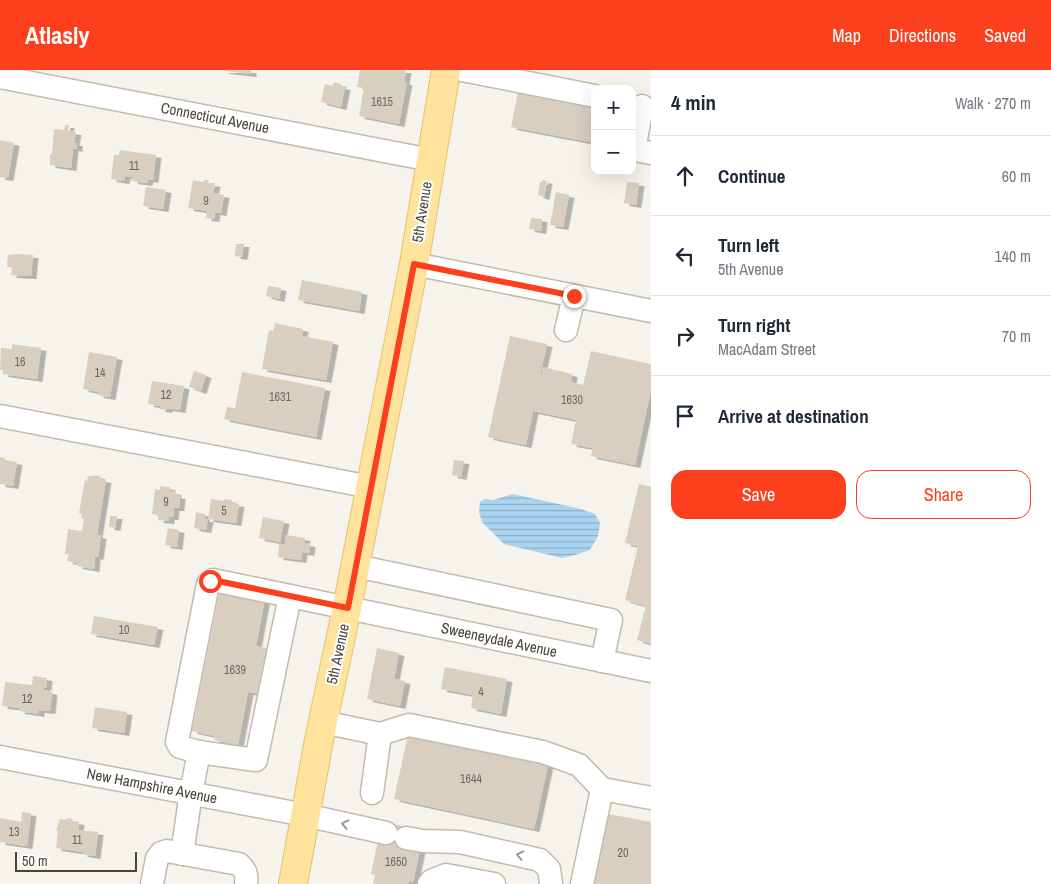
<!DOCTYPE html>
<meta charset="utf-8">
<style>
:root{--surface:#fff;--page:#f2f2f3;--text:#1f2937;--muted:#747a83;--line:#e0e1e3;--accent:#fc3f1d}
body{margin:0;font-family:"Archivo Narrow",sans-serif;background:var(--page);color:var(--text)}
.controls{position:absolute;right:15px;top:15px;display:grid;overflow:hidden;border-radius:10px;box-shadow:0 5px 20px #0002}
.controls button{width:45px;height:45px;display:grid;place-items:center;padding:0;border:0;border-bottom:1px solid var(--line);background:var(--surface);color:var(--text);font:25px sans-serif}
.scale{position:absolute;left:15px;bottom:12px;width:122px;box-sizing:border-box;padding-left:5px;border:2px solid #4b4439;border-top:0;font-size:14px;line-height:18px;white-space:nowrap;color:#4b4439;-webkit-text-stroke:4px #fff;paint-order:stroke}
.stop{position:absolute;width:15px;height:15px;margin:-11px;border:4px solid #fc3f1d;border-radius:50%;background:#fff}
.stop.end{background:#fc3f1d;border-color:#fff;box-shadow:0 1px 5px #0008}
.list{margin:0;padding:0;list-style:none}
h2{display:flex;justify-content:space-between;align-items:center;height:65px;margin:0;padding:0 20px;font-size:21px}
h2 small{font-size:16px;font-weight:400;color:var(--muted)}
.list li{display:grid;grid-template-columns:32px 1fr auto;gap:15px;align-items:center;box-sizing:border-box;height:80px;padding:0 20px;border-top:1px solid var(--line)}
.list b{display:block;font-size:19px;white-space:nowrap}
.list p{margin:0;font-size:16px;white-space:nowrap;color:var(--muted)}
.list em{font-size:16px;font-style:normal;color:var(--muted)}
.actions{display:flex;gap:10px;padding:15px 20px}
.actions a{flex:1;padding:11px 0;border:1px solid var(--accent);border-radius:15px;text-align:center;font-size:18px;color:var(--accent)}
.actions .main{background:var(--accent);color:#fff}
.icon{flex:none;width:28px;height:28px;fill:none;stroke:currentColor;stroke-width:2;stroke-linecap:round;stroke-linejoin:round}
.map{position:relative;flex:none;width:651px;height:814px;overflow:hidden}
header{display:flex;align-items:center;gap:30px;box-sizing:border-box;height:70px;padding:0 25px;background:var(--accent);color:#fff}
header strong{font-size:24px}
nav{display:flex;gap:28px;margin-inline-start:auto;font-size:18px}
main{display:flex}
aside{flex:1;background:var(--surface)}
.map>svg:first-child{display:block}
.water{fill:url(#water-rules)}
.building{fill:#d8cfc1;filter:url(#shadow)}
.lines{fill:none;stroke-linecap:round;stroke-linejoin:round}
.minor-casing{stroke:#c2bbae;stroke-width:25}
.major-casing{stroke:#e6c16a;stroke-width:30}
.minor{stroke:#fff;stroke-width:22}
.major{stroke:#ffe39c;stroke-width:28}
.oneway{stroke:#9c9892}
.route{stroke:#fc3f1d;stroke-width:6}
.labels{text-anchor:middle;stroke-width:4;stroke-linejoin:round;paint-order:stroke}
.number-label{font-size:12px;fill:#6e675b}
.street-label{font-size:15px;fill:#4b4439;stroke:#fff}
</style>
<header>
<strong>Atlasly</strong>
<nav><a>Map</a><a>Directions</a><a>Saved</a></nav>
</header>
<main>
<div class="map">
<svg width="651" height="814" viewBox="0 0 651 814">
<defs>
<pattern id="water-rules" width="6" height="5" patternUnits="userSpaceOnUse" patternTransform="scale(1.25)"><rect width="6" height="5" fill="#a9d4f2"/><path d="M0 2.5h6" fill="none" stroke="#8caec5"/></pattern>
<filter id="shadow"><feDropShadow dx="5.5" dy="3" stdDeviation="0" flood-color="#0004"/></filter>
</defs>
<rect width="100%" height="100%" fill="#f6f3ec"/>
<!-- water -->
<polygon class="water" points="513,424 581,439 595,444 600,453 598,466 590,480 575,485 562,488 504,474 482,452 479,443 480,432 485,429 493,430"/>
<!-- building -->
<g class="building">
<polygon points="224,0 251,0 251,4 224,1"/>
<polygon points="360,0 406,0 404,12 407,12 399,54 359,46 364,18 357,17"/>
<polygon points="334,12 341,14 340,16 345,17 341,37 321,32 325,14 333,16"/>
<polygon points="519,17 595,32 595,73 511,57"/>
<polygon points="65,55 69,55 68,61 76,62 74,73 77,73 77,79 73,78 71,98 50,95 50,84 52,84 54,59 64,60"/>
<polygon points="0,70 14,73 8,108 0,107"/>
<polygon points="120,80 156,85 153,110 148,109 147,113 132,111 133,107 125,106 124,111 111,109 114,85 119,85"/>
<polygon points="193,110 204,112 204,110 209,110 208,113 215,114 213,123 224,125 221,143 215,142 214,149 206,148 207,141 188,138"/>
<polygon points="543,110 547,111 544,127 538,125 540,112 542,112"/>
<polygon points="627,112 639,113 636,135 624,133"/>
<polygon points="146,117 166,120 163,139 143,136"/>
<polygon points="556,122 569,125 563,157 550,155"/>
<polygon points="531,148 542,149 541,161 529,159"/>
<polygon points="236,174 244,174 242,187 235,186"/>
<polygon points="17,184 33,185 31,206 11,205 12,197 7,197 8,185"/>
<polygon points="302,210 362,222 359,241 298,230"/>
<polygon points="268,216 281,218 279,229 266,226"/>
<polygon points="275,253 303,259 302,266 333,272 326,310 262,299 269,260 273,261"/>
<polygon points="510,266 547,274 540,305 542,305 543,297 572,304 571,312 583,315 591,281 651,294 651,319 635,395 591,386 593,378 571,374 576,350 533,341 526,375 488,367"/>
<polygon points="12,274 41,278 37,309 3,304 3,300 0,300 1,278 12,279"/>
<polygon points="89,282 117,287 110,327 98,325 99,322 83,319"/>
<polygon points="194,301 206,305 201,321 189,317"/>
<polygon points="242,302 325,318 316,367 224,349 227,337 235,338"/>
<polygon points="152,311 184,316 180,340 167,338 167,340 160,339 160,336 148,334"/>
<polygon points="0,387 5,388 5,390 17,392 13,416 0,414"/>
<polygon points="454,390 464,391 461,407 452,405"/>
<polygon points="93,405 100,406 100,409 106,410 97,465 101,466 98,487 95,486 94,499 77,496 78,493 67,491 69,484 65,484 68,459 82,461 84,449 81,448 82,444 79,443 85,410 87,411 88,406 93,406"/>
<polygon points="639,414 651,417 651,574 637,570 646,536 625,530 638,476 625,473"/>
<polygon points="160,416 170,417 170,421 176,422 175,425 180,426 179,438 174,438 173,447 169,447 169,451 158,450 159,445 152,444 155,419 160,420"/>
<polygon points="211,429 224,431 224,429 232,430 231,433 239,434 236,453 208,449"/>
<polygon points="196,442 205,444 204,449 208,449 206,460 194,458"/>
<polygon points="110,446 117,446 115,458 109,457"/>
<polygon points="263,447 284,451 280,472 259,468"/>
<polygon points="168,458 179,460 177,477 165,475"/>
<polygon points="286,465 305,468 304,473 310,474 309,483 302,482 301,490 278,487 279,474 285,475"/>
<polygon points="220,519 265,528 256,576 270,579 262,624 248,622 238,675 214,670 215,666 192,661"/>
<polygon points="94,546 158,557 154,575 91,564"/>
<polygon points="377,578 399,583 394,609 405,611 400,636 367,629"/>
<polygon points="445,597 507,609 501,644 471,638 473,625 441,619"/>
<polygon points="33,606 47,608 46,618 44,617 44,620 52,622 50,641 39,640 39,644 19,641 20,638 2,636 5,612 32,615"/>
<polygon points="95,637 127,642 124,663 92,658"/>
<polygon points="409,660 549,690 534,759 394,729"/>
<polygon points="22,742 31,743 27,776 0,772 0,748 21,752"/>
<polygon points="603,743 651,752 651,814 590,814"/>
<polygon points="67,748 73,749 72,751 79,752 78,760 98,762 95,786 82,784 82,782 56,778 58,761 56,761 60,749 67,750"/>
<polygon points="388,753 408,757 420,780 413,812 409,811 408,814 373,814 375,805 371,804 378,770"/>
</g>
<g class="lines">
<!-- minor casing -->
<g class="minor-casing">
<g id="minor">
<polyline points="462,0 595,26"/>
<polyline points="0,7 431,90"/>
<polyline points="642,36 634,80 651,83"/>
<polyline points="414,194 651,241"/>
<polyline points="566,260 574,226"/>
<polyline points="0,346 371,417"/>
<polyline points="356,496 611,550 602,591"/>
<polyline points="323,652 380,664 409,655 543,682 579,695 602,719"/>
<polyline points="199,682 180,677 177,672 208,514 213,510 290,526"/>
<polyline points="0,687 305,745 386,763"/>
<polyline points="372,723 380,664"/>
<polyline points="406,768 423,771 460,772 540,790 549,799 551,814"/>
<polyline points="182,784 191,723 199,682 256,690 290,526 651,601"/>
<path d="M 152,814 L 157,788 L 161,783 L 167,781 L 239,794 C 246,800 247,805 246,814"/>
<polyline points="429,814 431,811 446,805 494,814"/>
<polyline points="582,814 602,719 651,728"/>
</g>
</g>
<!-- major casing -->
<g class="major-casing">
<polyline id="major" points="293,814 319,670 347,538 414,194 446,0"/>
</g>
<!-- minor -->
<use href="#minor" class="minor"/>
<!-- major -->
<use href="#major" class="major"/>
</g>
<!-- one-way arrows -->
<defs><path id="oneway-chevron" d="M-2-3.5L2.5 0L-2 3.5" fill="none" stroke-width="1.6" stroke-linecap="round" stroke-linejoin="round" transform="scale(1.25)"/></defs>
<g class="oneway">
<use href="#oneway-chevron" transform="translate(345 754) rotate(-167)"/>
<use href="#oneway-chevron" transform="translate(520 785) rotate(-167)"/>
</g>
<g class="lines">
<!-- route -->
<polyline class="route" points="210,511 213,510 348,538 414,194 574,226"/>
</g>
<g class="labels">
<!-- number labels -->
<g class="number-label">
<text x="382" y="36">1615</text>
<text x="134" y="100">11</text>
<text x="206" y="135">9</text>
<text x="20" y="296">16</text>
<text x="100" y="307">14</text>
<text x="166" y="329">12</text>
<text x="280" y="331">1631</text>
<text x="572" y="334">1630</text>
<text x="166" y="436">9</text>
<text x="224" y="445">5</text>
<text x="124" y="564">10</text>
<text x="235" y="604">1639</text>
<text x="481" y="626">4</text>
<text x="27" y="633">12</text>
<text x="471" y="713">1644</text>
<text x="14" y="766">13</text>
<text x="77" y="774">11</text>
<text x="623" y="787">20</text>
<text x="396" y="796">1650</text>
</g>
<!-- street labels -->
<g class="street-label">
<text transform="translate(215 48) rotate(11)" y="5">Connecticut Avenue</text>
<text transform="translate(422 142) rotate(-81)" y="5">5th Avenue</text>
<text transform="translate(499 570) rotate(12)" y="5">Sweeneydale Avenue</text>
<text transform="translate(338 584) rotate(-78)" y="5">5th Avenue</text>
<text transform="translate(152 716) rotate(11)" y="5">New Hampshire Avenue</text>
</g>
</g>
</svg>
<div class="controls">
<button>+</button>
<button>−</button>
</div>
<div class="scale">50 m</div>
<div class="stop" style="left:210px;top:511px"></div>
<div class="stop end" style="left:574px;top:226px"></div>
</div>
<aside>
<h2>4 min<small>Walk · 270 m</small></h2>
<ul class="list">
<li><svg class="icon" aria-label="ahead" viewBox="0 0 24 24"><path d="M12 20V5M6 11l6-6 6 6"/></svg><div><b>Continue</b></div><em>60 m</em></li>
<li><svg class="icon" aria-label="left" viewBox="0 0 24 24"><path d="M17 20v-9H6M10 6l-5 5 5 5"/></svg><div><b>Turn left</b><p>5th Avenue</p></div><em>140 m</em></li>
<li><svg class="icon" aria-label="right" viewBox="0 0 24 24"><path d="M7 20v-9h11M14 6l5 5-5 5"/></svg><div><b>Turn right</b><p>MacAdam Street</p></div><em>70 m</em></li>
<li><svg class="icon" aria-label="arrive" viewBox="0 0 24 24"><path d="M6 21V4h12l-3 4 3 4H6"/></svg><div><b>Arrive at destination</b></div></li>
</ul>
<div class="actions"><a class="main">Save</a><a>Share</a></div>
</aside>
</main>
